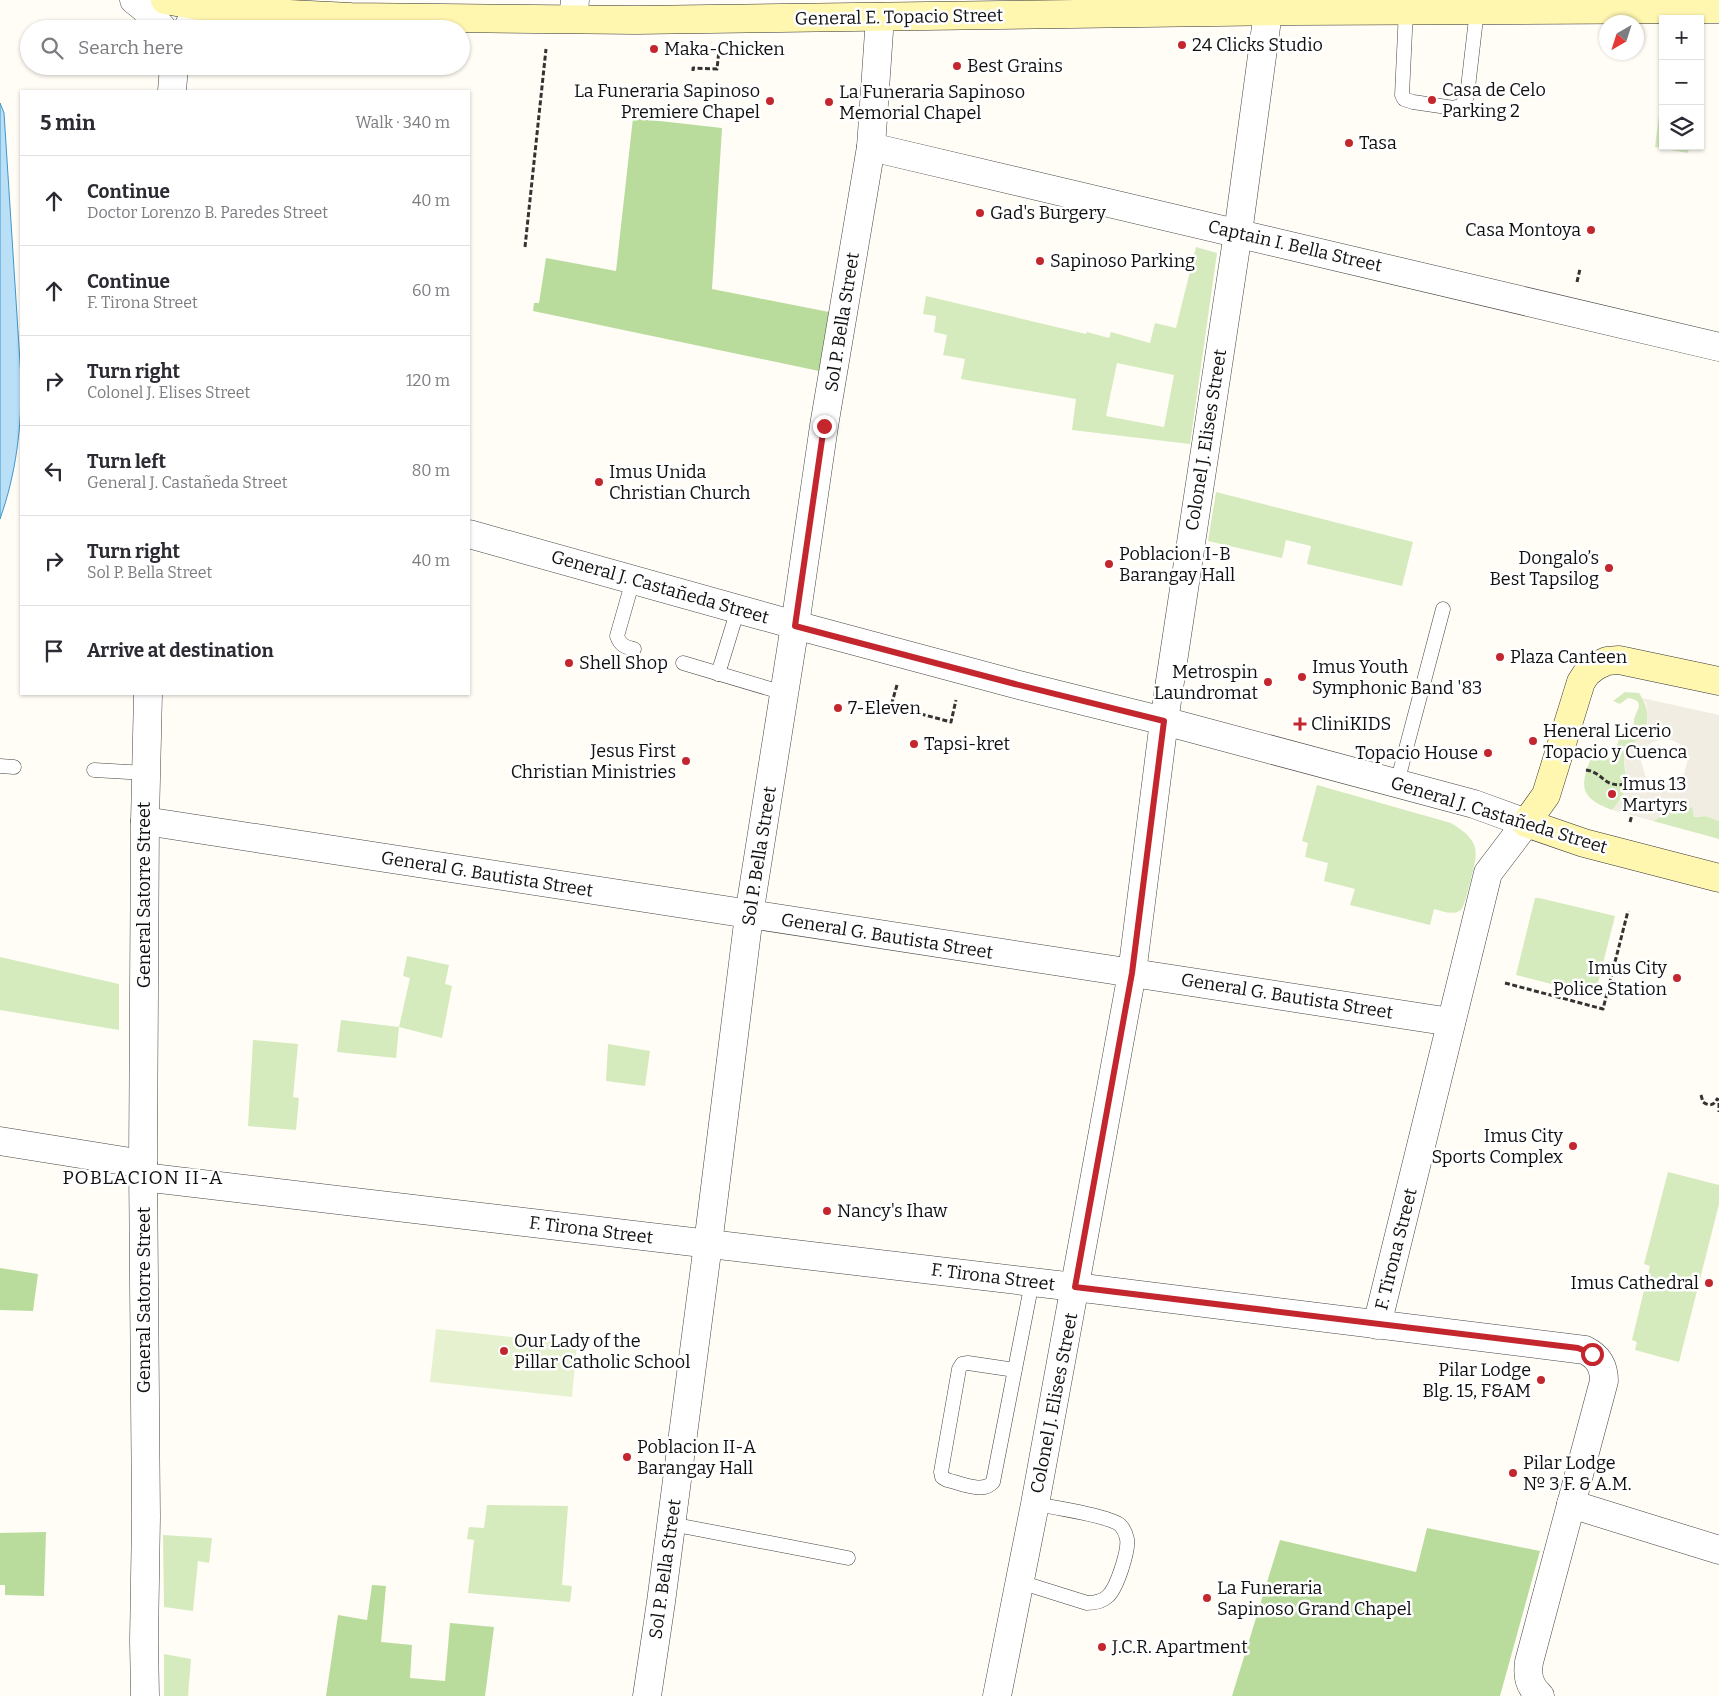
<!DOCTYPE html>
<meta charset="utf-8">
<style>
:root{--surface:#fff;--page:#f7f7f7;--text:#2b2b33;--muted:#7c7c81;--line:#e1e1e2}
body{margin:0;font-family:Bitter,serif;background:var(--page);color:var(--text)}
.controls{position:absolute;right:15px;top:15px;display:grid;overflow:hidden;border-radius:0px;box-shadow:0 1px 4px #0004}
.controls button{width:45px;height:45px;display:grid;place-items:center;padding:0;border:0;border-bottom:1px solid var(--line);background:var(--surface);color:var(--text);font:25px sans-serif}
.compass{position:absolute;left:1599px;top:15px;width:45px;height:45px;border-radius:50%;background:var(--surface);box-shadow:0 1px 4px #0004;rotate:219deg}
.stop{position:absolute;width:15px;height:15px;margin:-11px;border:4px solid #c4262e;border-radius:50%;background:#fff}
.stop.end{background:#c4262e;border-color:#fff;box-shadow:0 1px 5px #0008}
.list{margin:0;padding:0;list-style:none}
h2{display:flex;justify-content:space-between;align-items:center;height:65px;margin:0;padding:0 20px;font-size:21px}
h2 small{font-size:16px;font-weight:400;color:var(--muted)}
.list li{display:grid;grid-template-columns:32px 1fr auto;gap:15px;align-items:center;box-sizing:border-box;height:90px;padding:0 20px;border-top:1px solid var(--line)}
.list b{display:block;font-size:19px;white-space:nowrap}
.list p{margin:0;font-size:16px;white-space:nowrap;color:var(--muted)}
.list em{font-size:16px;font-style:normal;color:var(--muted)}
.icon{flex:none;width:28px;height:28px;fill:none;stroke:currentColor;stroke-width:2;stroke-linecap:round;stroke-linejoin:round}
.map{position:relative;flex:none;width:1719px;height:1696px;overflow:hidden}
.search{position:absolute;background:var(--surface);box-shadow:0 1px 4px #0004;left:20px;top:20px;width:450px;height:55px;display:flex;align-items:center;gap:12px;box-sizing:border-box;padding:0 18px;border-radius:28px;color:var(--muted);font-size:19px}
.panel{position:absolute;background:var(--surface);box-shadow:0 1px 4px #0004;left:20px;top:90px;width:450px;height:605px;border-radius:0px}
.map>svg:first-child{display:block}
.green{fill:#d5ebbd;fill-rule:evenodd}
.forest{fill:#b9dc9c}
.pitch{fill:#e6f2cf}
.plaza{fill:#f1ede2;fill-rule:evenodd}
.water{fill:#b9e0f7;stroke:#3f96cf}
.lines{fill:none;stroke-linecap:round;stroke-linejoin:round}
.service-casing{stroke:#444;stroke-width:15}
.minor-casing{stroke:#444;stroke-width:29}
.tertiary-casing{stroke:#444;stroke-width:29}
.secondary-casing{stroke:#333;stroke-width:29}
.path{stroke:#333;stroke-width:3;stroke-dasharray:5 2.5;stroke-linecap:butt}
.service{stroke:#fff;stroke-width:14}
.minor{stroke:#fff;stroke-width:28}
.tertiary{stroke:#fff;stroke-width:28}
.secondary{stroke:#fff6b0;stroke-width:28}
.route{stroke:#c4262e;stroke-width:6}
.poi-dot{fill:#c4262e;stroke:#fff;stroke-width:2}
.labels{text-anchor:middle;stroke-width:5;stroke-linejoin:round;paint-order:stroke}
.street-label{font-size:18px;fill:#111;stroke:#fff}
.poi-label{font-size:18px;fill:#111;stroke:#fff;text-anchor:start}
.neighbourhood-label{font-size:19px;letter-spacing:1px;fill:#111;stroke:#fff}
</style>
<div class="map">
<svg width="1719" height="1696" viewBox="0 0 1719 1696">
<rect width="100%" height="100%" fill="#fffdf5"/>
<!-- green -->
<g class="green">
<polygon points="1663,83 1663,146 1689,146 1688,153 1655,147"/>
<path d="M 1196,247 L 1217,253 L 1190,444 L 1072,430 L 1076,399 L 961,379 L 965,359 L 943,355 L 947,335 L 934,332 L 936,316 L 923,314 L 926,296 L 1086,334 L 1087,332 L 1109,338 L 1111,332 L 1150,343 L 1155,323 L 1176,328 ZM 1117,363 L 1174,375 L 1164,427 L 1106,416 Z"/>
<polygon points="1216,492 1413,542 1402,586 1307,564 1311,546 1286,540 1282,558 1208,541"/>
<path d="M 1625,692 L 1639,693 C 1650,709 1652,726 1636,741 C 1631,746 1625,752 1624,760 C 1624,766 1626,773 1626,779 C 1627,792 1620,801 1612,810 C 1576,797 1581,783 1593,753 L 1612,759 L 1620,737 L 1626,740 L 1629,739 C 1635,732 1633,728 1634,719 C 1637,709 1646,701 1628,698 L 1620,704 L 1613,701 Z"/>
<path d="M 1317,785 L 1451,823 C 1482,842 1478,851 1470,883 C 1467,892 1466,902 1461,910 C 1453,916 1443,911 1434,909 L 1430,925 L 1350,905 L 1355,889 L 1324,881 L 1328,863 L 1305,857 L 1308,843 L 1302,841 Z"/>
<path d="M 1693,807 L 1694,817 L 1706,816 L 1719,821 L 1719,839 L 1653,821 C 1666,813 1678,808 1693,807 Z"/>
<polygon points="1535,898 1539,898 1615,916 1595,995 1516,975"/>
<polygon points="407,956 449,965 445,984 452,986 442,1038 399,1027 396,1058 337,1052 341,1020 399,1027 410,978 403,976"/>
<polygon points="0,957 119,984 119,1030 0,1010"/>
<polygon points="253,1040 298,1044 293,1097 299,1098 296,1130 248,1126"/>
<polygon points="608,1044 650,1051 645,1086 606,1081"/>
<polygon points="1668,1172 1719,1185 1719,1204 1679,1362 1635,1350 1637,1342 1632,1340 1650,1266 1644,1264"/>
<polygon points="487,1505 568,1506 562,1585 572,1586 570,1602 468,1593 474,1540 467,1539 469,1527 484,1528"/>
<polygon points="163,1535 212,1538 209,1563 198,1561 193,1611 164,1607"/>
<polygon points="164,1654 191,1659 188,1696 164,1696"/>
</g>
<!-- forest -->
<g class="forest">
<polygon points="633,118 722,128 712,289 829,312 819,371 533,311 534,303 539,303 546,258 616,271"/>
<polygon points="0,1268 38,1274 33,1311 0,1310"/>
<polygon points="1427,1528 1540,1551 1500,1696 1232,1696 1280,1540 1416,1572"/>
<polygon points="46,1532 44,1596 5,1595 5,1585 0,1585 0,1533"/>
<polygon points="372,1585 386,1586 381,1642 412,1645 410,1678 445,1681 450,1623 494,1627 485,1696 326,1696 338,1615 367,1620"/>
</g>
<!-- pitch -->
<polygon class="pitch" points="436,1329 577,1344 572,1397 430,1382"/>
<!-- plaza -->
<path class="plaza" d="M 1642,698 L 1719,715 L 1719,821 L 1706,816 L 1694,817 L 1692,807 L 1682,808 L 1667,812 L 1653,821 L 1612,810 L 1620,801 L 1625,791 L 1627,780 L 1624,759 L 1626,751 L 1642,734 L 1647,725 L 1648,716 L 1646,703 ZM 1665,739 L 1672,740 L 1679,744 L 1688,758 L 1684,774 L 1672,784 L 1664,785 L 1650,780 L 1645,775 L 1641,761 L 1646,747 L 1652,742 Z"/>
<!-- water -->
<path class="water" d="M 0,103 L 4,113 L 21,378 C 22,426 16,474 0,519 Z"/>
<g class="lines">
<!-- service casing -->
<g class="service-casing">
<g id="service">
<polyline points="1406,10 1402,95 1404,99 1413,102 1454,108 1462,105 1467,96 1477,10"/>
<path d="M 633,580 L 617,636 C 620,645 625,647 634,649"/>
<polyline points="683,663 784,693"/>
<polyline points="718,674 738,609"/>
<polyline points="0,766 14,767"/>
<polyline points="94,770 146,773"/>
<polyline points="1397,783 1443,609"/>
<path d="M 1015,1370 L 968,1363 L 962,1364 L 959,1369 L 941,1472 L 942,1477 L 947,1480 C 961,1483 983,1494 993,1482 L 1032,1282"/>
<polyline points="671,1524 848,1558"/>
<path d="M 1020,1582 L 1087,1603 C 1095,1603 1102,1602 1108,1596 C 1117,1588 1129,1550 1127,1539 C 1126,1534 1124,1529 1120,1525 C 1110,1516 1051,1507 1035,1504"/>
</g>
</g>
<!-- minor casing -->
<g class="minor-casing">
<g id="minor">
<polyline points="573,19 575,0"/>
<polyline points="871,147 1719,347"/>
<polyline points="145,821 1451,1022"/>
<polyline points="0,1141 143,1164"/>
<path d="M 143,1177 L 1075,1287 L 1585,1350 C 1599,1357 1604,1367 1604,1381 L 1529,1662 C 1527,1676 1529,1686 1540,1696"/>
<polyline points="1377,1325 1488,873 1526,823"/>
<polyline points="1571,1504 1719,1550"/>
<polyline points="647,1696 661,1602 708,1244 749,915 795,625 824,426 871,147 880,17"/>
<polyline points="997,1696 1035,1504 1132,973 1164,721 1238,233 1268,12"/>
</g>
</g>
<!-- tertiary casing -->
<g class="tertiary-casing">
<g id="tertiary">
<polyline points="134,0 144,8 163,29"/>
<polyline points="187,29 192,20 205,7"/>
<polyline points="172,91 174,66"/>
<polyline points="469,534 795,625 1015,684 1164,721 1474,804 1526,823"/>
<polyline points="145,1696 144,1641 146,1517 143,1164 145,821 148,694"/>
</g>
</g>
<!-- secondary casing -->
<g class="secondary-casing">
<g id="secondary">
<polyline points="165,0 205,7 269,13 351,17 636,20 1296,11 1719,9"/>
<polyline points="1719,681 1619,660 1607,661 1596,666 1587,673 1581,682 1546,795 1526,823 1584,843 1719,878"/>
</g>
</g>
<!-- path -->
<g class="path">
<polyline points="693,71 693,68 717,69 719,50"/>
<polyline points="525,247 546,49"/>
<polyline points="1577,282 1580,269"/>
<polyline points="897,685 891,706 951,722 956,700"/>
<path d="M 1586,770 C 1605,773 1602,788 1626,784"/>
<polyline points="1630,822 1632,815"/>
<polyline points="1505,983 1603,1009 1628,911"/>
<path d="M 1701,1095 L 1703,1102 C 1709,1106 1714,1106 1717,1099 L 1719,1100"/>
<polyline points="1719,1103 1719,1112"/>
</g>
<!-- service -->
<use href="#service" class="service"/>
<!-- minor -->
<use href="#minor" class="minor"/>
<!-- tertiary -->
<use href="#tertiary" class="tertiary"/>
<!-- secondary -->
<use href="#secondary" class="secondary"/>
</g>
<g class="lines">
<!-- route -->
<polyline class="route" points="824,426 795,626 1015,684 1164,721 1132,973 1075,1287 1578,1348 1592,1354"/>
</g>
<!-- markers -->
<g class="poi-dot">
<circle cx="1182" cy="45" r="5"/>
<circle cx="654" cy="49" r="5"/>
<circle cx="957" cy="66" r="5"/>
<circle cx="1432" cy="100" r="5"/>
<circle cx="770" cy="101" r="5"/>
<circle cx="829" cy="102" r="5"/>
<circle cx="1349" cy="143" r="5"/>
<circle cx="980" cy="213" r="5"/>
<circle cx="1591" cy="230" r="5"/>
<circle cx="1040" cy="261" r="5"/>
<circle cx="599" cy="482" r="5"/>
<circle cx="1109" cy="564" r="5"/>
<circle cx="1609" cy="568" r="5"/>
<circle cx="1500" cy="657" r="5"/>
<circle cx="569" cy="663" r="5"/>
<circle cx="1302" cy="677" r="5"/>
<circle cx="1268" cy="682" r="5"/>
<circle cx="838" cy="708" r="5"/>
<path d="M1297.5 716.5h5v5h5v5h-5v5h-5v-5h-5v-5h5z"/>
<circle cx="1533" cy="741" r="5"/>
<circle cx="914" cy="744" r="5"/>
<circle cx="1488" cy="753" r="5"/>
<circle cx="686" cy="761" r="5"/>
<circle cx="1612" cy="794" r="5"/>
<circle cx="1677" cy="978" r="5"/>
<circle cx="1573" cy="1146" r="5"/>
<circle cx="827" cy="1211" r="5"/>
<circle cx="1709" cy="1283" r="5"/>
<circle cx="504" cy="1351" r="5"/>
<circle cx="1541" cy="1380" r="5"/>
<circle cx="627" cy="1457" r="5"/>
<circle cx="1513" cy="1473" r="5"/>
<circle cx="1207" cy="1598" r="5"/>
<circle cx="1102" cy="1647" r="5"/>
</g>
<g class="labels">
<!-- street labels -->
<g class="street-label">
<text transform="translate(899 17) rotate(-1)" y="6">General E. Topacio Street</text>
<text transform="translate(1295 246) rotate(13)" y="6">Captain I. Bella Street</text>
<text transform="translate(842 322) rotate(-81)" y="6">Sol P. Bella Street</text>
<text transform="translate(1206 440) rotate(-81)" y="6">Colonel J. Elises Street</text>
<text transform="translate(660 587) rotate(16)" y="6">General J. Castañeda Street</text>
<text transform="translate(1499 815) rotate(17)" y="6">General J. Castañeda Street</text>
<text transform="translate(759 856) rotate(-81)" y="6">Sol P. Bella Street</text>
<text transform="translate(487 874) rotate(9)" y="6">General G. Bautista Street</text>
<text transform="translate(144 895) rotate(-90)" y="6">General Satorre Street</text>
<text transform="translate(887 936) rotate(9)" y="6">General G. Bautista Street</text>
<text transform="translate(1287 996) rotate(9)" y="6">General G. Bautista Street</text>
<text transform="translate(591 1230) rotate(7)" y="6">F. Tirona Street</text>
<text transform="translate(1396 1249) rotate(-76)" y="6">F. Tirona Street</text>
<text transform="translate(993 1277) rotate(7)" y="6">F. Tirona Street</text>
<text transform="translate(144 1300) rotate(-90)" y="6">General Satorre Street</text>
<text transform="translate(1054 1403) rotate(-79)" y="6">Colonel J. Elises Street</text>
<text transform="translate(665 1569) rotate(-82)" y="6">Sol P. Bella Street</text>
</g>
<!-- poi labels -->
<g class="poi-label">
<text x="1192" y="51">24 Clicks Studio</text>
<text x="664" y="55">Maka-Chicken</text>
<text x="967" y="72">Best Grains</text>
<text x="1442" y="96">Casa de Celo<tspan x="1442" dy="21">Parking 2</tspan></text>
<text x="760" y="97" text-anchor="end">La Funeraria Sapinoso<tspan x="760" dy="21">Premiere Chapel</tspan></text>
<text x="839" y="98">La Funeraria Sapinoso<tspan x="839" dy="21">Memorial Chapel</tspan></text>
<text x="1359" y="149">Tasa</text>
<text x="990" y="219">Gad's Burgery</text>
<text x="1581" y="236" text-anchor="end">Casa Montoya</text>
<text x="1050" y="267">Sapinoso Parking</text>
<text x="609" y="478">Imus Unida<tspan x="609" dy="21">Christian Church</tspan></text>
<text x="1119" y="560">Poblacion I-B<tspan x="1119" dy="21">Barangay Hall</tspan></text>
<text x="1599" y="564" text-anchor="end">Dongalo’s<tspan x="1599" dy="21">Best Tapsilog</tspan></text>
<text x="1510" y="663">Plaza Canteen</text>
<text x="579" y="669">Shell Shop</text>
<text x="1312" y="673">Imus Youth<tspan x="1312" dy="21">Symphonic Band '83</tspan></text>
<text x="1258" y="678" text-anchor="end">Metrospin<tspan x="1258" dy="21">Laundromat</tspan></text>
<text x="848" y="714">7-Eleven</text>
<text x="1311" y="730">CliniKIDS</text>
<text x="1543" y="737">Heneral Licerio<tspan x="1543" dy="21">Topacio y Cuenca</tspan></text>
<text x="924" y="750">Tapsi-kret</text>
<text x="676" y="757" text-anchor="end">Jesus First<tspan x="676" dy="21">Christian Ministries</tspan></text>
<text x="1478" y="759" text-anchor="end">Topacio House</text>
<text x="1622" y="790">Imus 13<tspan x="1622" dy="21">Martyrs</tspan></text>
<text x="1667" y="974" text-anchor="end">Imus City<tspan x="1667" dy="21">Police Station</tspan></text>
<text x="1563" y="1142" text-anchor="end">Imus City<tspan x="1563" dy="21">Sports Complex</tspan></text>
<text x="837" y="1217">Nancy's Ihaw</text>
<text x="1699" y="1289" text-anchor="end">Imus Cathedral</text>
<text x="514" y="1347">Our Lady of the<tspan x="514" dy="21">Pillar Catholic School</tspan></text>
<text x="1531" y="1376" text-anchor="end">Pilar Lodge<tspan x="1531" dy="21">Blg. 15, F&amp;AM</tspan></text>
<text x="637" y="1453">Poblacion II-A<tspan x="637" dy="21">Barangay Hall</tspan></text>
<text x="1523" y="1469">Pilar Lodge<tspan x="1523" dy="21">№ 3 F. &amp; A.M.</tspan></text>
<text x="1217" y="1594">La Funeraria<tspan x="1217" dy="21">Sapinoso Grand Chapel</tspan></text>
<text x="1112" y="1653">J.C.R. Apartment</text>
</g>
<!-- neighbourhood labels -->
<g class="neighbourhood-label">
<text x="143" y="1184">POBLACION II-A</text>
</g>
</g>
</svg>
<div class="controls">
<button>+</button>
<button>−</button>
<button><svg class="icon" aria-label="layers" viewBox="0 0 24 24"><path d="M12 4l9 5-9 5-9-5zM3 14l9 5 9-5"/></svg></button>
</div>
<svg class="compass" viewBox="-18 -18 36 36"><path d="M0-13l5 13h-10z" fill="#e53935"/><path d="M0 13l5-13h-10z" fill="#7c7c81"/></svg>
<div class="stop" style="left:1592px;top:1354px"></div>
<div class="stop end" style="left:824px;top:426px"></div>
<div class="search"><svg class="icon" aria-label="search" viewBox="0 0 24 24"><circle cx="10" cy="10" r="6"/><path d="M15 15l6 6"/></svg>Search here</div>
<section class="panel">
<h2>5 min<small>Walk · 340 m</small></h2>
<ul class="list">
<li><svg class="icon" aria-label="ahead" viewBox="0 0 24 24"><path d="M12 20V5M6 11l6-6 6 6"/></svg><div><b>Continue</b><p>Doctor Lorenzo B. Paredes Street</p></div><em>40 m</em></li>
<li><svg class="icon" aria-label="ahead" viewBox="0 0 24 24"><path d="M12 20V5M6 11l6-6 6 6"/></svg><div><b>Continue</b><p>F. Tirona Street</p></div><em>60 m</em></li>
<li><svg class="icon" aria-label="right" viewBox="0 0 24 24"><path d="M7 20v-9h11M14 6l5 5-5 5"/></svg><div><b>Turn right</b><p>Colonel J. Elises Street</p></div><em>120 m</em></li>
<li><svg class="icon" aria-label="left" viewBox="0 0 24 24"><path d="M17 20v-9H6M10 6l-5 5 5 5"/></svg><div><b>Turn left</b><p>General J. Castañeda Street</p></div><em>80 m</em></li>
<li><svg class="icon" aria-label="right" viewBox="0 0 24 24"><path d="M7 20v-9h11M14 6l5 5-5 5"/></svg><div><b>Turn right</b><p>Sol P. Bella Street</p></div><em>40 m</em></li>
<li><svg class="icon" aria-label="arrive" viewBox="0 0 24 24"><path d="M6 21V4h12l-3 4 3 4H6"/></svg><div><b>Arrive at destination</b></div></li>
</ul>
</section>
</div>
